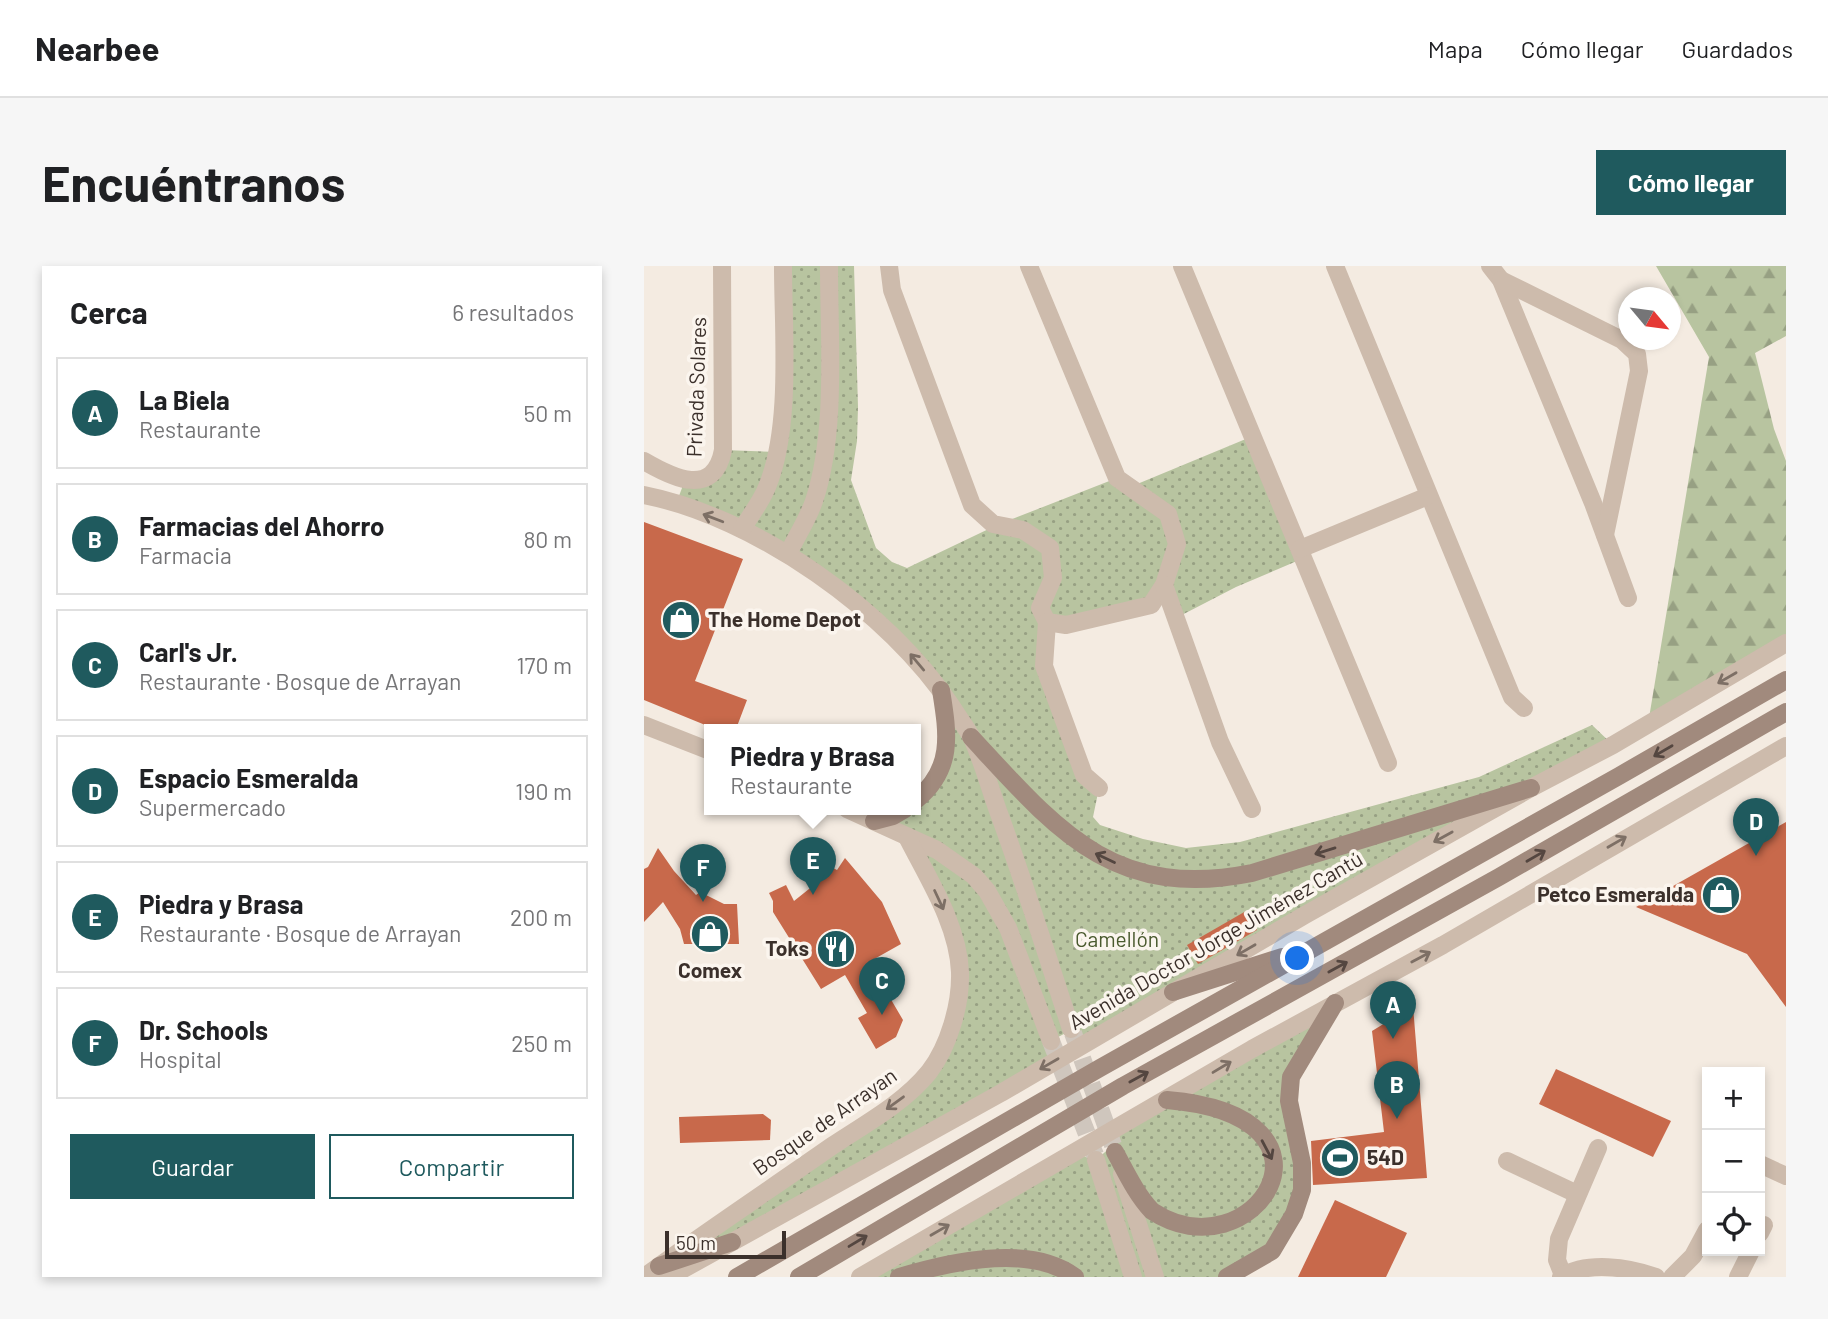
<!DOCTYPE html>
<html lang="es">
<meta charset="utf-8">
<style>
:root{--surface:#fff;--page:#f6f6f6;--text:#202124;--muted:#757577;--line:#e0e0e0;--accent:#1f5a5e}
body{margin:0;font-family:Barlow,sans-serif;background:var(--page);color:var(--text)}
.controls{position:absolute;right:21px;bottom:21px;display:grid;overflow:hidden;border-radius:0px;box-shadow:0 4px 10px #0003}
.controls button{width:63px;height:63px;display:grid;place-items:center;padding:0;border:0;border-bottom:2px solid var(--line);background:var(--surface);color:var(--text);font:35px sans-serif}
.compass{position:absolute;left:974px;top:21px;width:63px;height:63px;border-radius:50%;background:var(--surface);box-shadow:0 4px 10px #0003;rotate:119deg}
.scale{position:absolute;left:21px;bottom:18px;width:121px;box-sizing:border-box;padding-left:7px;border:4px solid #3b302b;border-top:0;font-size:19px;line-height:24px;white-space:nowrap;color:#3b302b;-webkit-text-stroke:5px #fbf5ee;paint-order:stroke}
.you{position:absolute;left:654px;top:693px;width:24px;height:24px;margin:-18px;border:5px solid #fff;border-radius:50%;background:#1a73e8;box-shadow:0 0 0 10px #1a73e833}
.badge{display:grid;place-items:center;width:46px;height:46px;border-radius:50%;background:var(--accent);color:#fff;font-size:23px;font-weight:700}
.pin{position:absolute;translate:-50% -58px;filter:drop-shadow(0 2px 4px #0008)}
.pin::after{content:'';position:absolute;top:37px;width:24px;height:21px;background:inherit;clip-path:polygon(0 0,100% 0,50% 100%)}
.popup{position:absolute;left:60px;top:458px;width:217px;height:91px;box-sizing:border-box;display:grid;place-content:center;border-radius:0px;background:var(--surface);filter:drop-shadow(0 2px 5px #0005);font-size:23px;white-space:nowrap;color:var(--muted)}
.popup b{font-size:26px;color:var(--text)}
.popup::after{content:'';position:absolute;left:50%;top:100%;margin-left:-14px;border:14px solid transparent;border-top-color:var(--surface)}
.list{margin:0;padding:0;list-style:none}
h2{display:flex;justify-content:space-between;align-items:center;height:91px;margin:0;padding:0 28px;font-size:30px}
h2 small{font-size:23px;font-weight:400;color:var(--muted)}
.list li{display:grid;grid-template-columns:46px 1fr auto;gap:21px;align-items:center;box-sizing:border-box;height:112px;margin:0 14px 14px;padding:0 14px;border:2px solid var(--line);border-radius:0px}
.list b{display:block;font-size:26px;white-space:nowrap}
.list p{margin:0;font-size:23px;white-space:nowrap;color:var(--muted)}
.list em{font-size:23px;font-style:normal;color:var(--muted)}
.actions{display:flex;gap:14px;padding:21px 28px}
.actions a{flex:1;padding:16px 0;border:2px solid var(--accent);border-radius:0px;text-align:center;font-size:24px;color:var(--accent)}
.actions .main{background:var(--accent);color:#fff}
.icon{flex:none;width:38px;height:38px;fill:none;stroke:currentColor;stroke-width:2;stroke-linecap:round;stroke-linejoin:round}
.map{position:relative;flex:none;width:1142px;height:1011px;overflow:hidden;border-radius:0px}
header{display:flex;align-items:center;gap:42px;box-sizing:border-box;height:98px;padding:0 35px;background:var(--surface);border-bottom:2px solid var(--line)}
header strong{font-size:33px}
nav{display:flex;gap:38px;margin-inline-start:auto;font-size:24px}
.intro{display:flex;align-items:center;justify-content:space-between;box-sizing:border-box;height:168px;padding:0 42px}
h1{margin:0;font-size:49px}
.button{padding:18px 32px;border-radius:0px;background:var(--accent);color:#fff;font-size:24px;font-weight:700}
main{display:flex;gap:42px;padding:0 42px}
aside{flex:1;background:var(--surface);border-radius:0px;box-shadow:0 4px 10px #0003}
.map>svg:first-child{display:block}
.forest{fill:url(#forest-firs)}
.park{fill:url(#park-dots)}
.building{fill:#c8694b}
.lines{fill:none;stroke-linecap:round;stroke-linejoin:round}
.tertiary-tunnel{stroke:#cfc6bd;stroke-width:18;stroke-dasharray:18 9;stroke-linecap:butt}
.minor{stroke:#cdbbac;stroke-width:18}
.tertiary{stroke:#cdbbac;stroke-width:18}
.secondary{stroke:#a18a7d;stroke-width:18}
.oneway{stroke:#7d6f65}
.oneway2{stroke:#544640}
.labels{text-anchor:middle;stroke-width:7;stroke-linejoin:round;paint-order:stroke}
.street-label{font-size:21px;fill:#3b302b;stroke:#fbf5ee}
.poi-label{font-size:21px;font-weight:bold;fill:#3b302b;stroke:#fbf5ee;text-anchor:start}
.park-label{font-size:21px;fill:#4a5a2e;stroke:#fbf5ee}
</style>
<header>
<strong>Nearbee</strong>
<nav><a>Mapa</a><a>Cómo llegar</a><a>Guardados</a></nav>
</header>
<div class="intro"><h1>Encuéntranos</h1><a class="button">Cómo llegar</a></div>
<main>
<aside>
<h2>Cerca<small>6 resultados</small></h2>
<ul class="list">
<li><span class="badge">A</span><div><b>La Biela</b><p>Restaurante</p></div><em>50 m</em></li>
<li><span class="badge">B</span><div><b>Farmacias del Ahorro</b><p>Farmacia</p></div><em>80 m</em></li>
<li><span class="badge">C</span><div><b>Carl's Jr.</b><p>Restaurante · Bosque de Arrayan</p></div><em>170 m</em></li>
<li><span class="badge">D</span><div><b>Espacio Esmeralda</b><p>Supermercado</p></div><em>190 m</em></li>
<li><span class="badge">E</span><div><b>Piedra y Brasa</b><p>Restaurante · Bosque de Arrayan</p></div><em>200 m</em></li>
<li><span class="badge">F</span><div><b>Dr. Schools</b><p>Hospital</p></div><em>250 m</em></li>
</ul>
<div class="actions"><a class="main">Guardar</a><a>Compartir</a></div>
</aside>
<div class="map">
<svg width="1142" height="1011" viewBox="0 0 1142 1011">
<defs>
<pattern id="forest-firs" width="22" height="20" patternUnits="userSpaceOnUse" patternTransform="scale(1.75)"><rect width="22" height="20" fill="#b8c4a0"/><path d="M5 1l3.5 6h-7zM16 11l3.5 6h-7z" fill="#97a083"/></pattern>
<pattern id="park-dots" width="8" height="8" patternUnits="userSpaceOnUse" patternTransform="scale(1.75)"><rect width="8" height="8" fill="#b8c4a0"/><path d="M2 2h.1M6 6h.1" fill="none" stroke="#97a083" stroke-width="1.8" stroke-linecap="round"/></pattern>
</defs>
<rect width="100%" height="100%" fill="#f4ebe1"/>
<!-- forest -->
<polygon class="forest" points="1012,0 1142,0 1142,70 1111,87 1130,163 1142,195 1142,377 1004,458 1065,91"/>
<!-- park -->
<g class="park">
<polygon points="141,0 210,0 214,141 213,175 207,214 232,282 248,296 263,302 353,259 473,212 486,221 609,170 660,292 592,321 532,352 521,320 507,339 404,357 400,400 455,522 449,551 456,559 499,573 542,582 596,576 835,511 948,459 969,479 433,782 427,764 407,775 412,794 24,1011 0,1011 285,806 316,705 264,573 230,555 261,543 272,543 272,534 294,511 297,424 186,317 32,238 41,214 57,214 79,184 135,186"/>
<polygon points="691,737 647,811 658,897 640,967 583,1011 216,1011 430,887 452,894 469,879 474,861"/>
</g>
<!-- building -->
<g class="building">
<polygon points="0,256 99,293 51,415 103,434 92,463 71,463 0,434"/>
<polygon points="1142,556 1142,741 1103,688 992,641"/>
<polygon points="14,582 30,605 52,629 56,626 80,638 93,638 95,678 40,678 36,663 19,636 0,656 0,603 4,601"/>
<polygon points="201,592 238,636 257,678 225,696 259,754 252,771 232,783 214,752 223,747 201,709 177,723 129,646 129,635 125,627 142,619 150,635 170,619 185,600 193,604"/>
<polygon points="602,645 613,664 554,698 543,679"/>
<polygon points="769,740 783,912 669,919 667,875 740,866 728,765"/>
<polygon points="912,803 1027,855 1009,891 895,838"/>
<polygon points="119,848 127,854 126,874 36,877 35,851"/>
<polygon points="691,934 763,967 742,1011 654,1011"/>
</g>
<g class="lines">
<!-- tertiary-tunnel -->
<g class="tertiary-tunnel">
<polyline points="429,767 469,879"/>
<polyline points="407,775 451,889"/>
</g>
<!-- minor -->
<g class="minor">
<polyline points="245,0 248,24 328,239 349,258 379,264 406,282 409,312 396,342 403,356 400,400 440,509 455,522"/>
<polyline points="385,0 473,212 524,248 533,278 520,319 507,339 422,359 403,356"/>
<polyline points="538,0 744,497"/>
<polyline points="691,0 868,431 880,442"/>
<polyline points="846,0 857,14 949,237 984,332"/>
<polyline points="857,14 978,74 993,88 995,105 961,269"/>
<path d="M 0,195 C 29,212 70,232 79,184 L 78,0"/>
<polyline points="656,283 784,230"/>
<polyline points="520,319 576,476 608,543"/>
<polyline points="863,895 933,928"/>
<polyline points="1116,898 1142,910"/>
<polyline points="1116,967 1120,959"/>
<polyline points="919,1009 913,994 915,973 954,882"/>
<path d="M 917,1011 C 943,995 984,1001 1012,1011"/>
<polyline points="1028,1011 1049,990 1063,964"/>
<polyline points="1094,1011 1107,985"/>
</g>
<!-- tertiary -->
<g class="tertiary">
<path d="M 0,229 C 112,251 246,346 308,441 C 314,451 322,461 328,472 C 338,494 345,519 353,542 C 380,615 403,690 427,763"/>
<path d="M 98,263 C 106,250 117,236 123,221 C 148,161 139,66 139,0"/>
<path d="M 144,288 C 152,271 164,253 170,235 C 193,166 185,73 185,0"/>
<polyline points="0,459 66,485"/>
<polyline points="203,543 293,584 330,610 343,625 364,662 407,775"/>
<polyline points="452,894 489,1011"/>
<polyline points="478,908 511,1011"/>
<path d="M 0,1011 C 62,966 125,924 188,880 C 221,858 260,837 285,806 C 305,780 317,738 316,706 C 314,659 285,614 264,573"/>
<polyline points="25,1011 357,827 661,649 887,522 969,479 1142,377"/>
<polyline points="216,1011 608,783 799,679 1142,480"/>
</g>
<!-- secondary -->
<g class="secondary">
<path d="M 327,471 C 412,563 469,635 608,607 L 887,522"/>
<path d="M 272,534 C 310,503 304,468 297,424"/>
<polyline points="230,555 249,550 261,543"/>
<polyline points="529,726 638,691"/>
<path d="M 471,886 C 482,906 492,928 508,945 C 608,1011 716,850 523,834"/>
<polyline points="15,1000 88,976"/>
<polyline points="93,1011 456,802 975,510 1142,414"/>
<polyline points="155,1011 479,820 855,611 1142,446"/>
<path d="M 255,1011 C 305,996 386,977 431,1011"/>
<polyline points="583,1011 628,985 650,948 658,924 658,897 645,835 647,811 691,737"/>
</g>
</g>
<!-- one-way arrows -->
<defs><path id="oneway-shaft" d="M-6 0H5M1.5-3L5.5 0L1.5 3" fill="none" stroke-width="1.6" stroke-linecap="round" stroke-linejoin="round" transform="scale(1.75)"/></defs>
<g class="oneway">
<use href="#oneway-shaft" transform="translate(69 252) rotate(-159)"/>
<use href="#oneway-shaft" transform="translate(273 396) rotate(-130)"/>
<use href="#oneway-shaft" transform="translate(1083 412) rotate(150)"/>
<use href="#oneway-shaft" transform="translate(799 571) rotate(151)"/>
<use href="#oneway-shaft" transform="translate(973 576) rotate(-30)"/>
<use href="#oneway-shaft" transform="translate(295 634) rotate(65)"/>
<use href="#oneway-shaft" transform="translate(602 684) rotate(150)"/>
<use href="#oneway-shaft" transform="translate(777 691) rotate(-28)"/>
<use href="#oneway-shaft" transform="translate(405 798) rotate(150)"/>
<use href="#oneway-shaft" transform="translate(578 801) rotate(-31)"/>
<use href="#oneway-shaft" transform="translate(251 837) rotate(144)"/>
<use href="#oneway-shaft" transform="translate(296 964) rotate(-30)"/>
</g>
<g class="oneway2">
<use href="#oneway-shaft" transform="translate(1019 485) rotate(150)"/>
<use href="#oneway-shaft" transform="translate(681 585) rotate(163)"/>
<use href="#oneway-shaft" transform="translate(892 590) rotate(-30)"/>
<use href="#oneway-shaft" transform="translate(461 592) rotate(-155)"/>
<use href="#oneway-shaft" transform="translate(694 701) rotate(-29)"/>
<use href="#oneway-shaft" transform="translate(495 811) rotate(-29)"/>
<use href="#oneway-shaft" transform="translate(623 884) rotate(62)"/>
<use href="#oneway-shaft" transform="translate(214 975) rotate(-31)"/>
</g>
<!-- icons -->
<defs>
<g id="shop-disc" transform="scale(2.0125)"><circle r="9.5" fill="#1f5a5e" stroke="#fbf5ee"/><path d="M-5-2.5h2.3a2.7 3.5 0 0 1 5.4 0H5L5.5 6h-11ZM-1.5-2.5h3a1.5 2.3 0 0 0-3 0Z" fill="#fff"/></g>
<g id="restaurant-disc" transform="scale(2.0125)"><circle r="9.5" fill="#1f5a5e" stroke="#fbf5ee"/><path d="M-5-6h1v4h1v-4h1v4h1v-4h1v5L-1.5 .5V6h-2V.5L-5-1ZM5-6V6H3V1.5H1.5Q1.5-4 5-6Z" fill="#fff"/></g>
<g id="stadium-disc" transform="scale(2.0125)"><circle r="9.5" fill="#1f5a5e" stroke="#fbf5ee"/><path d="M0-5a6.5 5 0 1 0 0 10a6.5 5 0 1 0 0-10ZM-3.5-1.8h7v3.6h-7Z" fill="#fff"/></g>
</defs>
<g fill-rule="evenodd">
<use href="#shop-disc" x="37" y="354"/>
<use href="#shop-disc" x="1077" y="629"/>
<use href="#shop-disc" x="66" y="668"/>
<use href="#restaurant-disc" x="192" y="683"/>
<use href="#stadium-disc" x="696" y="892"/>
</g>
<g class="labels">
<!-- street labels -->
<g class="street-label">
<text transform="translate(53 121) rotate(-88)" y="7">Privada Solares</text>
<text transform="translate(572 675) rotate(-30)" y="7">Avenida Doctor Jorge Jiménez Cantú</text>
<text transform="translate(181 856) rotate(-35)" y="7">Bosque de Arrayan</text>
</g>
<!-- poi labels -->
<g class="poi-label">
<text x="64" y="361">The Home Depot</text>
<text x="1050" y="636" text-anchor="end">Petco Esmeralda</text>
<text x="165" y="690" text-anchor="end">Toks</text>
<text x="66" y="712" text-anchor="middle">Comex</text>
<text x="723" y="899">54D</text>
</g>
<!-- park labels -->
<g class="park-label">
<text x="473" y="681">Camellón</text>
</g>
</g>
</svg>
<div class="controls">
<button>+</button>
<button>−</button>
<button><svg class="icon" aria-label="locate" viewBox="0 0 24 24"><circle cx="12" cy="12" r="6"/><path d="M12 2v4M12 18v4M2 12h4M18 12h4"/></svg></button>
</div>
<svg class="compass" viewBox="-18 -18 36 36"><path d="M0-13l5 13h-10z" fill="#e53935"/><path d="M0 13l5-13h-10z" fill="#757577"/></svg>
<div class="scale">50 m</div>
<div class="you"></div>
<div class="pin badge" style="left:749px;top:773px">A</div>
<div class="pin badge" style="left:753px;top:853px">B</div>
<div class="pin badge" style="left:238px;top:749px">C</div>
<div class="pin badge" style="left:1112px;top:590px">D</div>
<div class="pin badge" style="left:169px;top:629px">E</div>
<div class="popup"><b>Piedra y Brasa</b>Restaurante</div>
<div class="pin badge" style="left:59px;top:636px">F</div>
</div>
</main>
